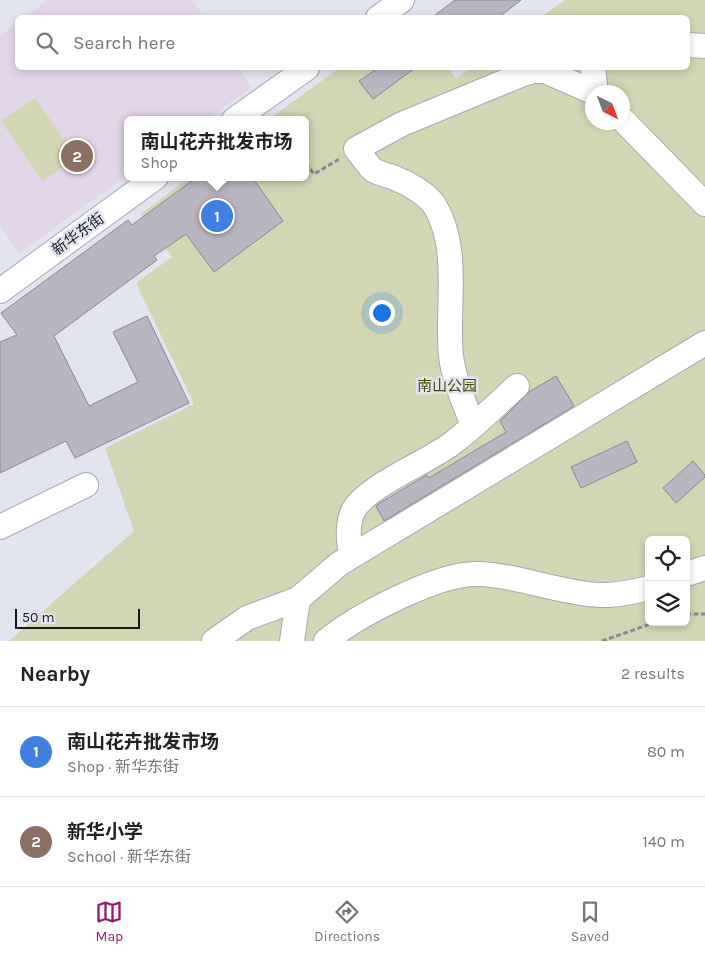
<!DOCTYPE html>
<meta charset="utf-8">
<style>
:root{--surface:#fff;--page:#f2f2f2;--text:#222;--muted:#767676;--line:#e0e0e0;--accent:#9a196d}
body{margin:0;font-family:Karla,"Noto Sans SC",sans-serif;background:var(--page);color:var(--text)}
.controls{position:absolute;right:15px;bottom:15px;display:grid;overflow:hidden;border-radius:8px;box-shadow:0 2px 8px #0003}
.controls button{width:45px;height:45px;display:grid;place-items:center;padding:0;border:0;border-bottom:1px solid var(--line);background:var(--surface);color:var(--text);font:25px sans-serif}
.compass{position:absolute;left:585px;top:85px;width:45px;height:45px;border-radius:50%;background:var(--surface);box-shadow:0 2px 8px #0003;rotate:138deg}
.scale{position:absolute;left:15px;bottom:12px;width:125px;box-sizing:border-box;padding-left:5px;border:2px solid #17181c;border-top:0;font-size:14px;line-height:18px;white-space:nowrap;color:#17181c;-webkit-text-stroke:4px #e2e4f0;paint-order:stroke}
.you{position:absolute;left:381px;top:312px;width:18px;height:18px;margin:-12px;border:4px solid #fff;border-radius:50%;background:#1a73e8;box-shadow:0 0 0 8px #1a73e833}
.badge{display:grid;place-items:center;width:32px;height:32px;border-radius:50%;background:var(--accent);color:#fff;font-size:16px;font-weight:700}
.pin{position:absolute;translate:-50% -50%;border:2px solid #fff;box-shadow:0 1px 5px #0006}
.popup{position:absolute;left:124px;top:116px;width:185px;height:65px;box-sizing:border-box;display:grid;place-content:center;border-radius:8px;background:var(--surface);filter:drop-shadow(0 1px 4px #0005);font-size:16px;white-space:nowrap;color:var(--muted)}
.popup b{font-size:19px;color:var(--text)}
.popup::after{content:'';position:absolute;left:50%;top:100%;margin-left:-10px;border:10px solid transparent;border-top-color:var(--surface)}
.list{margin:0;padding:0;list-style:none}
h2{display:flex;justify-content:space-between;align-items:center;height:65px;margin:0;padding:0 20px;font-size:21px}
h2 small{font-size:16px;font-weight:400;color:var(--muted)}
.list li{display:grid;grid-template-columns:32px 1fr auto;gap:15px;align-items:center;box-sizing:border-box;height:90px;padding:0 20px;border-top:1px solid var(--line)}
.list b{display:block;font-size:19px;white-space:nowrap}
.list p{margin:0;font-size:16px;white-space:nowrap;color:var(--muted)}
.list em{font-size:16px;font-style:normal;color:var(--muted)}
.icon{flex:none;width:28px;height:28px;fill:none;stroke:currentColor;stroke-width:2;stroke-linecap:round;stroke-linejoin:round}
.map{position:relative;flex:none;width:705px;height:641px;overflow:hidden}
.search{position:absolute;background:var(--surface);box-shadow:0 2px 8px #0003;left:15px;right:15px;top:15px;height:55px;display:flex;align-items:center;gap:12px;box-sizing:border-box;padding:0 18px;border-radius:8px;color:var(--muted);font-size:19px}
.sheet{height:245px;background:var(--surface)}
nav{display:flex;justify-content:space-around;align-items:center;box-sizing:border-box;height:70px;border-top:1px solid var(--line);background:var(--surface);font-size:14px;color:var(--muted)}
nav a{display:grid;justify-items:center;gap:2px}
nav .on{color:var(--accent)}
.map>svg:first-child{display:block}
.education{fill:#e4d6e9}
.green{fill:#d3d6b3;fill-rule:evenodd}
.building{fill:#b9b6c1;stroke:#8a8792}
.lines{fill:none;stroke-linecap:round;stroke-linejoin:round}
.minor-casing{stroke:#a6a8b3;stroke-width:26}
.path{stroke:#878891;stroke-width:3;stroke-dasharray:5 2.5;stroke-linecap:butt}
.minor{stroke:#fff;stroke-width:24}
.labels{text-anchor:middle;stroke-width:5;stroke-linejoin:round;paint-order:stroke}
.street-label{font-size:15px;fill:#17181c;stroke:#e2e4f0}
.park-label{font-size:15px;fill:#494b05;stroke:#e2e4f0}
</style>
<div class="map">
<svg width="705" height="641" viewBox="0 0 705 641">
<rect width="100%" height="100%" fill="#e2e4f0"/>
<!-- education -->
<g class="education">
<polygon points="48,0 192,0 204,17 25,17"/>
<polygon points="17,23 18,68 239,68 252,87 206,120 128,120 128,175 19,253 0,226 0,36"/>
</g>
<!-- green -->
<g class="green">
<path d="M 565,0 L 705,0 L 705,641 L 9,641 L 134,531 L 105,448 L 194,404 L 136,283 L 172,257 L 141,214 L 190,177 L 306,177 L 306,120 L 268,120 L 339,68 L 447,68 L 456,78 L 471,68 L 688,68 L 688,18 L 541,17 ZM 592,92 L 622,92 L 622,122 L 592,122 ZM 649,540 L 686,540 L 686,622 L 649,622 Z"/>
<polygon points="35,98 77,158 42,181 1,121"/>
</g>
<!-- building -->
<g class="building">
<polygon points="455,0 521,0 498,18 431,18"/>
<polygon points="378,68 415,68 373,99 359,81"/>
<polygon points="197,177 252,177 283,221 214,272 186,234 154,256 157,260 54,336 89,406 138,382 113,332 147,316 189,403 75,458 66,441 0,473 0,342 17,335 1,313 128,220 132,225"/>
<polygon points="556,376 574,406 384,521 376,506 380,503 427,475 429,478 506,432 500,421 529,392"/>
<polygon points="627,441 637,462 581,488 571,467"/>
<polygon points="693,461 705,475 705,477 676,503 663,488"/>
</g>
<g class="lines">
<!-- minor casing -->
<g class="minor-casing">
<g id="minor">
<polyline points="378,18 402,0"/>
<polyline points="688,45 705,46"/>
<polyline points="593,68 596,92"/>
<polyline points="622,119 705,204"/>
<polyline points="234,120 307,68"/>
<polyline points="0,291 156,177"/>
<path d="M 473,425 C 464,403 454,380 451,356 C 446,308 461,250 435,206 C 427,194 408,183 395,178 C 387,175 380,174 373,170 C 367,164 362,156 356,149 L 402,124 L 523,74 L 534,71 L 545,71 L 593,92"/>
<polyline points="0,527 86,485"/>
<path d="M 352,556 C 348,543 347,524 353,511 C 367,485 429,462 454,442 C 476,425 496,405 517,386"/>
<polyline points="686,574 705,568"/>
<polyline points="214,641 247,618 298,599 339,564 352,556 705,343"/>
<polyline points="292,641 298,599"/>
<path d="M 326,641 C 356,616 438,573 477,574 C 518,575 559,593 600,595 C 616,596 633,592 649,588"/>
</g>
</g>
<!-- path -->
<g class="path">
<polyline points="306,163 314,174 341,158"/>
<polyline points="686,614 705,614"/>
<polyline points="602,641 656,622"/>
</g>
<!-- minor -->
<use href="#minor" class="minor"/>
</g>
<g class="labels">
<!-- street labels -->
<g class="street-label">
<text transform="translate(78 234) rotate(-36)" y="5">新华东街</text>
</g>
<!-- park labels -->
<g class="park-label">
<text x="447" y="391">南山公园</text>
</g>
</g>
</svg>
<div class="controls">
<button><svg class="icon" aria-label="locate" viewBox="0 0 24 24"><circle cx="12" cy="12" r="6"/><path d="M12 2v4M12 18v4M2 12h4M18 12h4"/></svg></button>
<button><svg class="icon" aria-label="layers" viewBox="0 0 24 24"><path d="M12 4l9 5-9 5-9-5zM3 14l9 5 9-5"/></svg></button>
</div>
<svg class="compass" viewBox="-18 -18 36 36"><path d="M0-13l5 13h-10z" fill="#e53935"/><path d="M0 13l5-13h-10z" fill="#767676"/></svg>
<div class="scale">50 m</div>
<div class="you"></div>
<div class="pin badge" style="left:217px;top:216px;background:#3f7fe0">1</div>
<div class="popup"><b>南山花卉批发市场</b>Shop</div>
<div class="pin badge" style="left:77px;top:156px;background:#8d6e63">2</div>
<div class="search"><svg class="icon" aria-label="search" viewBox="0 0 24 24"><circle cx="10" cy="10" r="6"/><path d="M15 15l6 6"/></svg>Search here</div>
</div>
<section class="sheet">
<h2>Nearby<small>2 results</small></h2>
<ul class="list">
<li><span class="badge" style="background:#3f7fe0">1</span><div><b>南山花卉批发市场</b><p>Shop · 新华东街</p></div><em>80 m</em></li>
<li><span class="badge" style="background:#8d6e63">2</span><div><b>新华小学</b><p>School · 新华东街</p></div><em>140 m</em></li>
</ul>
</section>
<nav>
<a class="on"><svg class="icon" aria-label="map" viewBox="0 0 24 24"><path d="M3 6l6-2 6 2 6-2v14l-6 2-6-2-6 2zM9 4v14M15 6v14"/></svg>Map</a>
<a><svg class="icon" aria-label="directions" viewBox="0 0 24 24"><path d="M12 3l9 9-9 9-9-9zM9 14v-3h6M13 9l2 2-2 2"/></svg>Directions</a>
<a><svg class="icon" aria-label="saved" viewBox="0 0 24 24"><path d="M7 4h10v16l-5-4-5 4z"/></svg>Saved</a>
</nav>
